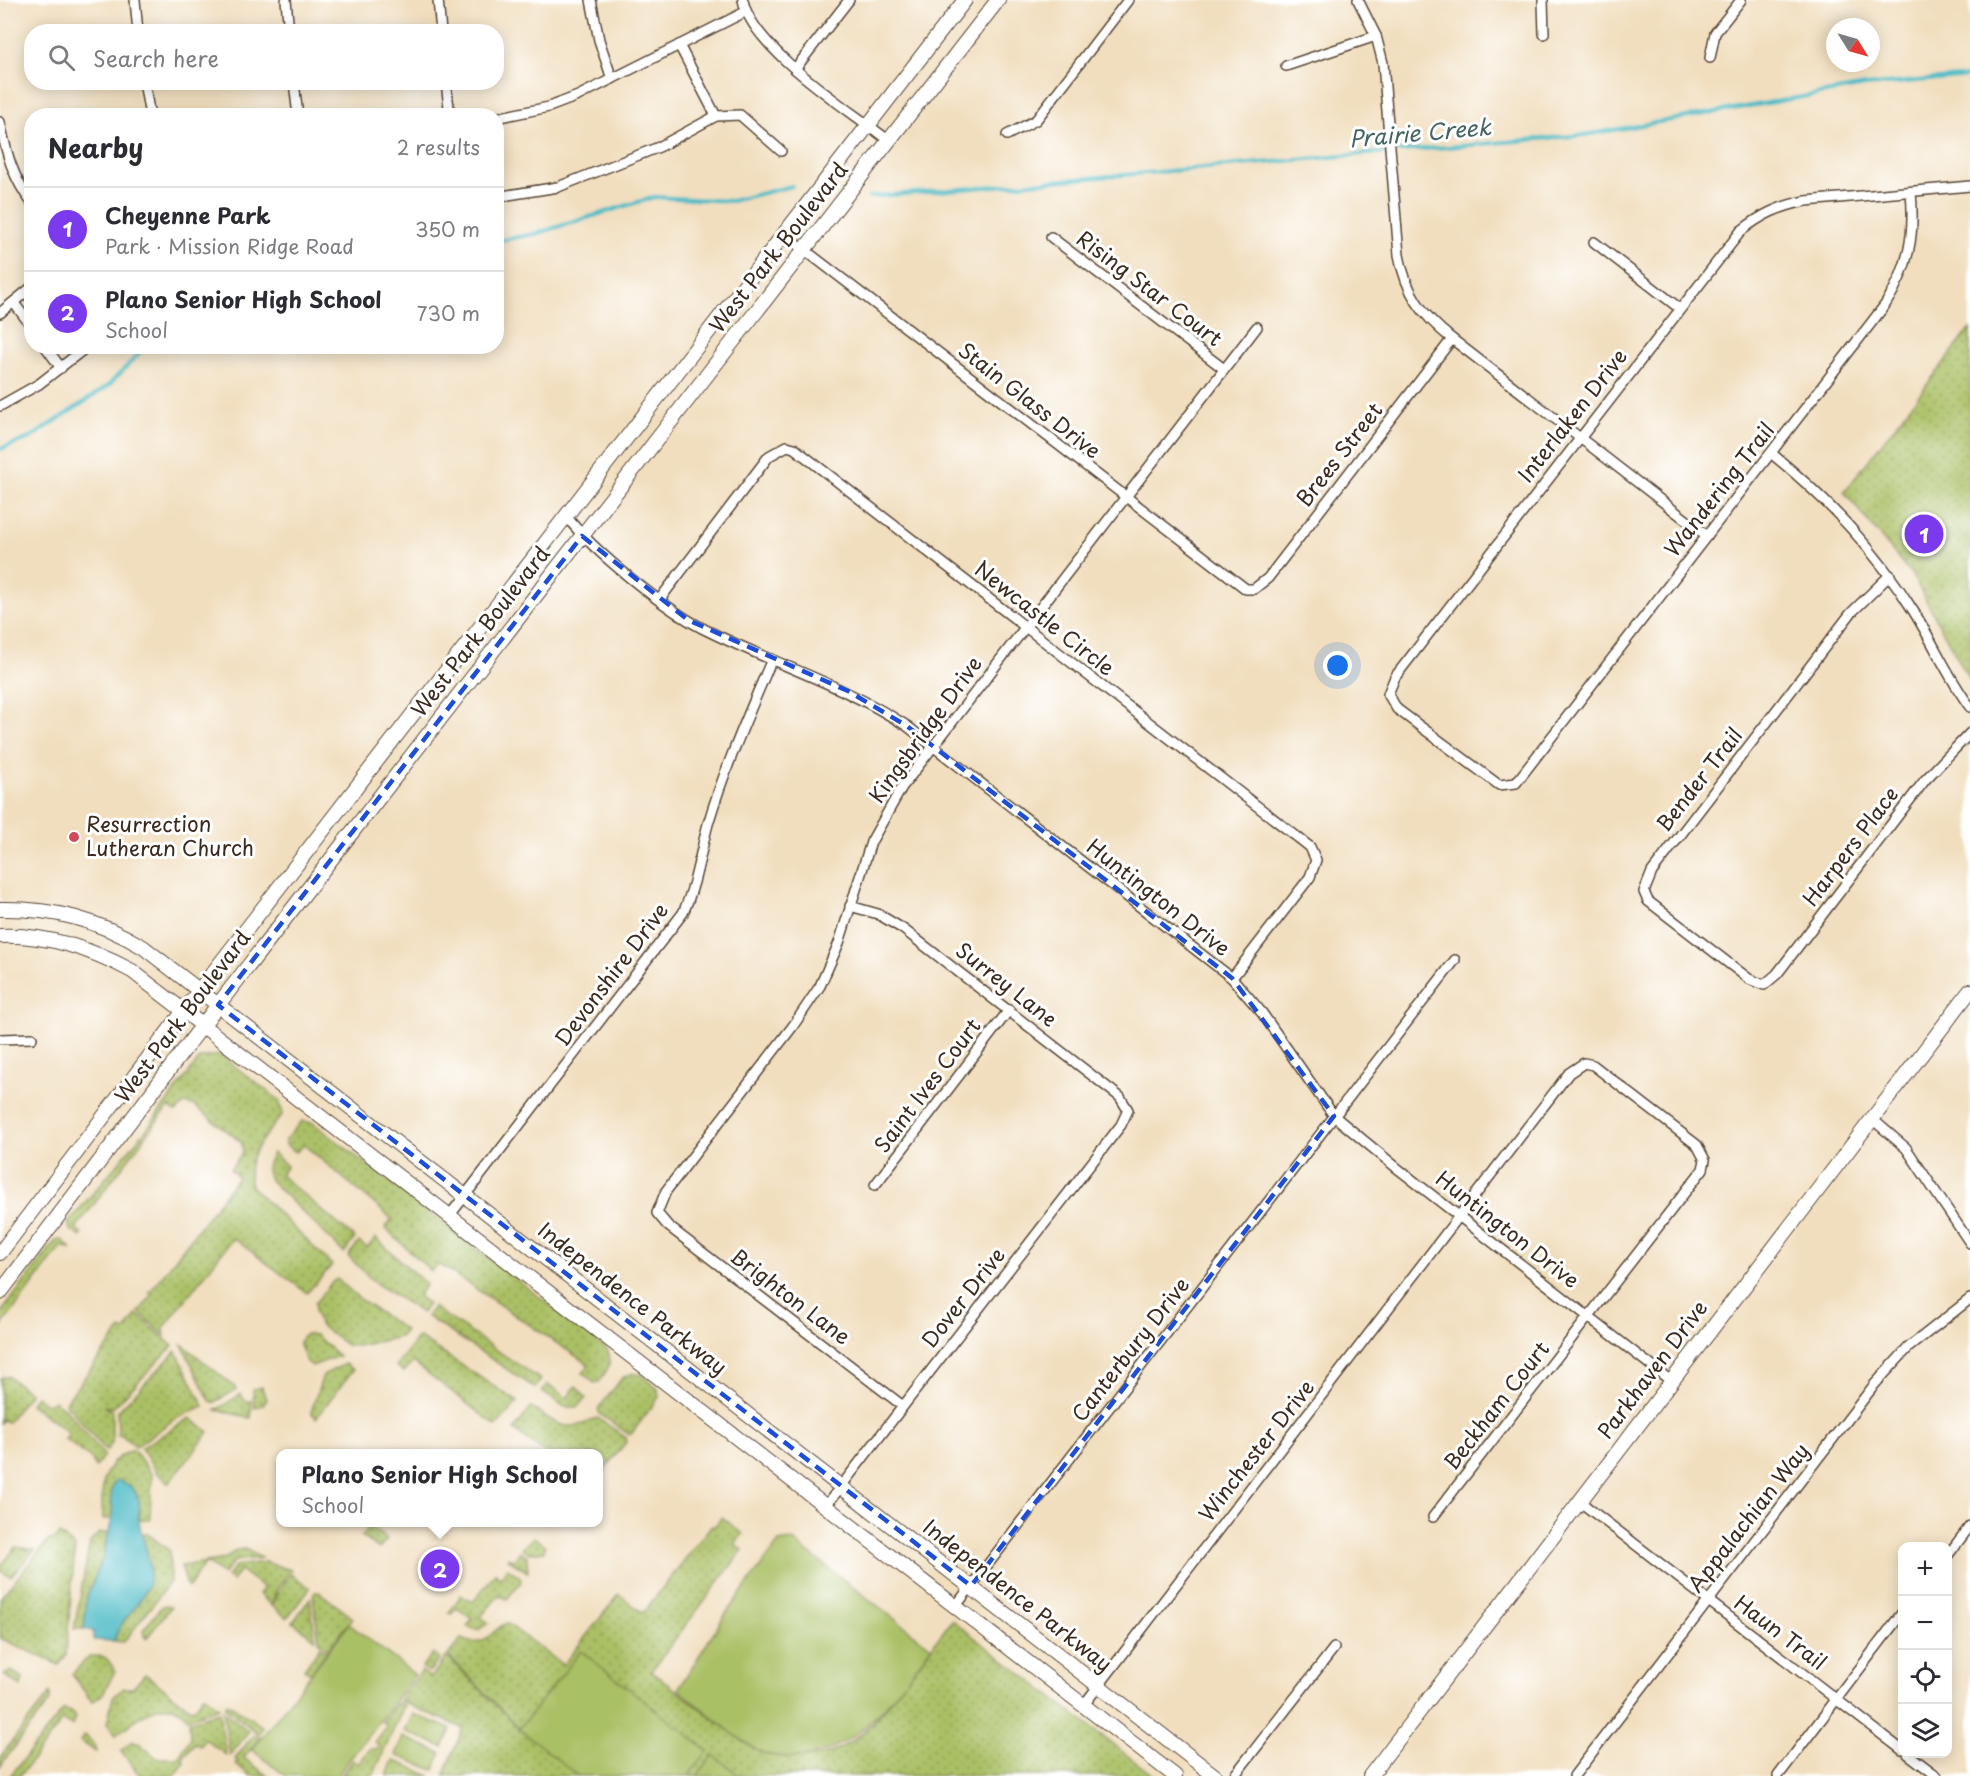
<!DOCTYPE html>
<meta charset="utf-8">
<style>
:root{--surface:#fff;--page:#f2f2f3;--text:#2b2b33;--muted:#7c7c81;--line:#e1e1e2;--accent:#7c3aed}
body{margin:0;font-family:"Playpen Sans",sans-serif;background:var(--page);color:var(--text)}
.controls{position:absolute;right:18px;bottom:18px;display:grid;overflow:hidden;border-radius:12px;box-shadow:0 3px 15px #0003}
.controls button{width:54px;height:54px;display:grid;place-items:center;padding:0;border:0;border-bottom:2px solid var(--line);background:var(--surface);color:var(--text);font:30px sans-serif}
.compass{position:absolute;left:1826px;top:18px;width:54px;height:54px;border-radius:50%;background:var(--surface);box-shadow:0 3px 15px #0003;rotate:127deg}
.you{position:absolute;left:1338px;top:666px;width:21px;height:21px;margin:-15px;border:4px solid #fff;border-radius:50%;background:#1a73e8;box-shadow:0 0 0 9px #1a73e833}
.badge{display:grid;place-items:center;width:39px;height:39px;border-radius:50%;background:var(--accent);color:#fff;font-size:20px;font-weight:700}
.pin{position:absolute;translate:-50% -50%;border:3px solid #fff;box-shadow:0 2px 6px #0006}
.popup{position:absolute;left:276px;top:1449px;width:327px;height:78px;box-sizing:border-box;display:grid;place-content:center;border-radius:12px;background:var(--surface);filter:drop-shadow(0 2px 4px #0005);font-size:20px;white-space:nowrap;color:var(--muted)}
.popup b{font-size:22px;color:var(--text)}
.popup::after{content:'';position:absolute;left:50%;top:100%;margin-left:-12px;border:12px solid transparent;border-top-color:var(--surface)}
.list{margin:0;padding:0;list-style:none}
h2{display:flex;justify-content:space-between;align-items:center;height:78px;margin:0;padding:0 24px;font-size:26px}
h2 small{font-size:20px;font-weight:400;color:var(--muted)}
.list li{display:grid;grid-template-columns:39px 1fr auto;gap:18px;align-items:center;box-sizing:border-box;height:84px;padding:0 24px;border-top:2px solid var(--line)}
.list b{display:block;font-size:22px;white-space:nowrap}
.list p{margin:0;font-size:20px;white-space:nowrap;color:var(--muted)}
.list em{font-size:20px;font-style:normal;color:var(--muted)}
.icon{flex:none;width:33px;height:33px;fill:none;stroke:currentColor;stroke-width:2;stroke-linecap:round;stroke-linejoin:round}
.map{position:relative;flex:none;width:1970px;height:1776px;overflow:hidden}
.search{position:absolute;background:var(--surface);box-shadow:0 3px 15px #0003;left:24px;top:24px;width:480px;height:66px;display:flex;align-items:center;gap:15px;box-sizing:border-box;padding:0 21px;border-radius:24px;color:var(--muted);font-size:22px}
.panel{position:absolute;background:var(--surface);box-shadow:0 3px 15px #0003;left:24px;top:108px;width:480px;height:246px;border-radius:24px}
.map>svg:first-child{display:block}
.green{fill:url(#green-dots);stroke:#727542;stroke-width:1.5}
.pitch{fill:#aac065;stroke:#727542;stroke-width:1.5}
.water{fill:#4dbbc6;stroke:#447272;stroke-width:1.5}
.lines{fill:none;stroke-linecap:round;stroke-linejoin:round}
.stream{stroke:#4dbbc6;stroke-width:4}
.street-casing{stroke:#564536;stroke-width:12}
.secondary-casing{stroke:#564536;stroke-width:16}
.street{stroke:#fff;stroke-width:9}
.secondary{stroke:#fff;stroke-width:14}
.marked{fill:none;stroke:#1d4ed8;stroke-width:4.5;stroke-dasharray:12 8;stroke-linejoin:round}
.poi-dot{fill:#d1495b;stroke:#fff;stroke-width:2}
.labels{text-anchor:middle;stroke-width:6;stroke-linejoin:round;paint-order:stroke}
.street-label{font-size:21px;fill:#3b2a1e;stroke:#fff}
.poi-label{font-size:21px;fill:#3b2a1e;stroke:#fff;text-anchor:start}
.water-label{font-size:22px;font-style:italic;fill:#426461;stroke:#fff}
</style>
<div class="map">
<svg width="1970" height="1776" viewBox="0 0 1970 1776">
<defs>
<pattern id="green-dots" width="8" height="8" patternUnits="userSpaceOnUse" patternTransform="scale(1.5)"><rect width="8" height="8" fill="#aac065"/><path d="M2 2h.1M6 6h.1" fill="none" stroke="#8c9c53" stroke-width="1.8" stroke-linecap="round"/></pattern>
</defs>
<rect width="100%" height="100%" fill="#fff"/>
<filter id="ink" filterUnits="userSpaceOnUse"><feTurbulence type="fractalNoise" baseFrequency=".0167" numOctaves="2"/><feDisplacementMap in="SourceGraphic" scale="12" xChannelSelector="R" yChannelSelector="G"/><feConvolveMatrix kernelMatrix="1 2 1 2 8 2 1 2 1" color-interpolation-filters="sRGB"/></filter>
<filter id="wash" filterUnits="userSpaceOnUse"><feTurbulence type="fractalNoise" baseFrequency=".008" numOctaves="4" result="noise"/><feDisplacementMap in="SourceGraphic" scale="24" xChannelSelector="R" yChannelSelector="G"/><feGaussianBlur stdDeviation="1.35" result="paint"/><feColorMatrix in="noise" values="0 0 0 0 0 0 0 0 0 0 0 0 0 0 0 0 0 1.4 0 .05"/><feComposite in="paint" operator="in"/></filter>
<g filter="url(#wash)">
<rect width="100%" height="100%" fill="#f1debe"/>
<!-- green -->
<g class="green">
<polygon points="1970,329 1970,681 1912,575 1844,492"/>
<path d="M 220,1055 L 279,1100 L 283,1114 C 265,1137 243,1155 251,1186 L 332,1265 L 307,1293 L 233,1238 L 164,1328 L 165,1336 L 139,1312 L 152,1295 L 149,1293 L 238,1177 L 230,1169 L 243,1152 L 241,1142 L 193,1105 L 184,1104 L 176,1112 L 168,1107 L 76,1228 L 82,1233 L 81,1237 L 70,1230 L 68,1223 L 146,1130 L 200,1058 Z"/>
<path d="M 302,1121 L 313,1123 L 607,1349 C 614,1362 607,1371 599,1382 L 594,1383 L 583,1373 L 589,1365 L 439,1264 L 431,1271 L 385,1228 L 392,1219 L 304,1145 L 296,1152 L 286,1145 L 285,1140 Z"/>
<polygon points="273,1153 287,1166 280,1175 355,1238 344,1253 270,1180 266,1167"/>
<polygon points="376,1238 426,1284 418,1296 428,1304 422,1313 375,1283 348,1256 359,1242 367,1248"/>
<polygon points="56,1240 62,1240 72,1250 62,1246 0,1328 0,1314"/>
<polygon points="337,1279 361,1300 405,1330 400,1337 358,1346 346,1345 321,1326 315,1313 315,1303 332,1282"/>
<polygon points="433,1307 541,1380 535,1388 426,1316"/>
<polygon points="137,1314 173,1346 113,1408 104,1406 112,1411 112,1443 106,1451 65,1403 121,1329 125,1331"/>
<polygon points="305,1334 315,1335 339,1356 312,1366 306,1361 299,1342"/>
<polygon points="418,1337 518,1402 496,1426 413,1362 404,1372 396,1366"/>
<polygon points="181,1343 235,1387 236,1390 213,1403 210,1401"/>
<polygon points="176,1351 204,1406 175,1419 135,1447 122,1435 118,1435 117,1412"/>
<polygon points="345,1364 353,1370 316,1418 311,1412 323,1375"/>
<polygon points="633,1373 641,1375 658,1389 659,1397 632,1433 628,1434 600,1414 598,1409 622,1378"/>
<polygon points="8,1376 30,1393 8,1422 2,1420 0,1423 0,1378"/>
<polygon points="547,1384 567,1398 576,1386 586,1398 578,1407 565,1407 542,1392"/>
<polygon points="262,1387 266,1400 263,1405 254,1408 253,1389"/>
<polygon points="241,1394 245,1401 251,1401 251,1418 216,1410"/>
<polygon points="36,1396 46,1404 54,1401 66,1410 104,1455 96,1467 92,1460 65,1439 69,1433 30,1404"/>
<path d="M 531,1407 C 546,1416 561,1431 580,1425 C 587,1423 591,1419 598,1418 L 625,1437 L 626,1442 L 599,1477 L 599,1454 L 545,1453 L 514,1430 Z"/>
<polygon points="190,1418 209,1432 169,1483 157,1473 141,1448"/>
<path d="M 134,1450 L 152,1475 L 150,1520 L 139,1520 L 140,1511 L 130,1486 L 121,1481 L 114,1483 L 112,1488 L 112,1519 L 103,1519 C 100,1489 101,1460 134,1450 Z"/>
<path d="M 722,1517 L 743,1534 L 735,1544 L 743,1550 L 651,1671 L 747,1744 C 821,1776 857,1748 899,1690 C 917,1667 934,1643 952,1620 L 1154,1776 L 444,1776 L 463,1728 L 399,1701 L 422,1671 L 431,1678 L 446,1657 L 450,1659 L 519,1728 L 448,1655 L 461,1639 C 487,1651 489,1630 507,1623 L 563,1665 L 619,1594 L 643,1613 L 711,1526 L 714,1527 Z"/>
<polygon points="370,1526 387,1539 379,1549 362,1536"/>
<polygon points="99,1533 107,1533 103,1558 87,1596 84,1629 74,1629 90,1542"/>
<polygon points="60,1534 75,1547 66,1655 59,1665 0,1638 0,1598 49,1540 55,1540"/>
<path d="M 143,1534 L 148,1534 L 170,1551 L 170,1582 L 124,1642 L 114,1641 C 120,1617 144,1605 149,1580 C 153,1565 143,1549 143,1534 Z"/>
<polygon points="534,1537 545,1545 544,1551 529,1553 522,1548"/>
<polygon points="16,1547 35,1550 11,1576 0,1571 0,1567"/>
<polygon points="245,1549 261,1558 234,1561 223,1575 208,1563 204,1564 189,1587 187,1586 181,1566 225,1559 236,1550"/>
<polygon points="520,1551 527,1556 528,1572 507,1559 508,1557 514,1560"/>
<polygon points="265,1562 291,1570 277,1589 271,1605 259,1594 264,1588 240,1570 232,1581 227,1577 235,1566"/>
<polygon points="508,1568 520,1577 521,1582 507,1599 499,1595 481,1617 489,1623 478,1630 467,1627 472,1619 457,1608 452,1614 449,1613 461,1595 470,1601 474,1601 495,1573 500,1578"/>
<polygon points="291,1574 310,1588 287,1618 272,1606 277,1594"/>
<polygon points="315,1592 319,1592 353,1618 328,1649 319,1642 313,1596"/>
<polygon points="310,1598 315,1639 293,1622"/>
<polygon points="166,1605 171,1607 146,1639 143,1630 162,1606"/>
<polygon points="320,1647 327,1651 311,1673 304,1669"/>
<polygon points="433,1653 440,1659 429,1672 422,1667"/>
<path d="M 89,1656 C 108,1656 106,1656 115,1671 L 103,1694 L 92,1702 L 72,1674 Z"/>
<polygon points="11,1671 23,1678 21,1687 4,1675"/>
<path d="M 145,1674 L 190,1708 L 194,1709 L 204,1695 L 219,1707 L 188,1719 C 167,1689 136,1720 116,1735 L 107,1724 L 113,1697 L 124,1688 L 133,1688 Z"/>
<polygon points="50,1693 50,1701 0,1766 0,1757"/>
<polygon points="228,1703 263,1727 259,1734 224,1707"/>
<polygon points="397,1703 404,1706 373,1776 341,1776 353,1760 358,1764 371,1748 375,1750 379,1745 375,1742 387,1726 382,1722"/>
<polygon points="64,1709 71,1712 75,1717 72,1726 62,1721 20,1776 10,1776"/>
<polygon points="223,1711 249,1731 230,1756"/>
<polygon points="219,1712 226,1755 205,1739 200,1746 195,1743 182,1759 185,1762 175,1776 140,1776 121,1751 132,1741 140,1744 157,1758 178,1758 190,1739 189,1722"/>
<polygon points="254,1734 260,1738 244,1758 268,1776 251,1776 236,1764 238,1762 235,1759"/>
<polygon points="85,1735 96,1746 96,1752 80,1741"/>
</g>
<!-- pitch -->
<g class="pitch">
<path d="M 792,1540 L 931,1647 C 892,1700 844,1776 763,1753 C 732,1737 705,1710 678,1689 L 727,1612 L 779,1542 Z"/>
<polygon points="349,1624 415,1675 337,1776 286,1776 252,1750"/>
<polygon points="581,1651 708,1751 688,1776 579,1776 519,1729"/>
<polygon points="413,1714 451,1729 443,1747 405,1731"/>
<polygon points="403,1737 441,1753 434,1770 396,1755"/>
<polygon points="713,1755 740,1776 697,1776"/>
<polygon points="393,1760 431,1776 387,1776"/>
</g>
<!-- water -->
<path class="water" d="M 118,1480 C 127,1483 135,1489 138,1498 C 141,1505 138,1514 139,1521 C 142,1541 155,1566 148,1585 C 141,1607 119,1619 114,1641 L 93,1640 L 93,1631 L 84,1629 L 87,1596 L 103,1558 L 113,1514 L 111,1492 L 114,1483 Z"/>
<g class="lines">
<!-- stream -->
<g class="stream">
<polyline points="869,197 1585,135 1865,86 1970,76"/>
<polyline points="496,241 535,234 654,197 731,201 792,186"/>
<polyline points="0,449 30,438 108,386 146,346"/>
</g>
</g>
</g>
<g filter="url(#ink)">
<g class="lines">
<!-- street casing -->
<g class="street-casing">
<g id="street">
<polyline points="135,0 138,32"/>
<polyline points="286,0 289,32"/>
<polyline points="438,0 441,32"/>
<polyline points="591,0 599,40 612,79"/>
<path d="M 743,0 C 752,49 850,110 889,141"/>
<path d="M 1358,0 L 1376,36 L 1383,63 L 1399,255 C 1406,293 1422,315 1452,339 L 1707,536"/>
<polyline points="1543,0 1544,34"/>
<polyline points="679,45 716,116"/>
<polyline points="1710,58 1715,33 1741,0"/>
<polyline points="1286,66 1376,36"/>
<polyline points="795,69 849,0"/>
<polyline points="144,82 150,116"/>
<polyline points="294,82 298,116"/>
<polyline points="446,82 450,116"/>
<polyline points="496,118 549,107 578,96 745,12"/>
<path d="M 0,122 C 6,152 13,179 32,203"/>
<polyline points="1007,135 1036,120 1128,0"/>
<path d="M 1911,192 C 1915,235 1909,268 1885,305 L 1516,783 L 1499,785 L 1397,709 L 1388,694 L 1395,677 L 1741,231 C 1762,214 1780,206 1806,201 L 1970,186"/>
<polyline points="496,197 558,187 659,147 716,116 740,115 781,151"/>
<polyline points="784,234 1246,589 1254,589 1268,578 1452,339"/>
<polyline points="1051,237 1224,369"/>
<polyline points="1594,242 1679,308"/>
<polyline points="14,303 32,327"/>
<polyline points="0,313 32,287"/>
<polyline points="45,346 61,368"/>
<polyline points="0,406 39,384 88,346"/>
<path d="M 1771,453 C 1828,500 1875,549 1914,612 C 1934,644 1948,677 1970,707"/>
<path d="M 566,516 C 593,551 668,612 708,631 C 777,665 842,684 907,726 L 1232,978 L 1262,1013 L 1334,1116 L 1397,1168 L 1671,1381"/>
<polyline points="1890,575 1851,613 1652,872 1644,892 1648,901 1749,979 1764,985 1777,974 1925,780 1970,733"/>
<polyline points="660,599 769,456 787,446 794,448 1310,847 1316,860 1310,877 1232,978"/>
<polyline points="0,1039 32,1038"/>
<polyline points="1871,1118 1906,1148 1970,1243"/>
<polyline points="875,1185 1009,1010"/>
<path d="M 450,1215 L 683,913 C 696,884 700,854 708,824 C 725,767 749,713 772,659"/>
<polyline points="903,1406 668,1226 657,1213 666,1191 793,1026 820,986 839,943 871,842 902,787 1257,327"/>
<polyline points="1579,1501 1902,1750"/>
<polyline points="825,1507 1121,1125 1128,1110 1120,1097 903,929 878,914 850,906"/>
<polyline points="1948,1555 1970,1526"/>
<polyline points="955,1607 1455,960"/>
<polyline points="1083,1706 1569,1073 1584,1063 1593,1065 1697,1145 1705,1160 1703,1169 1433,1517"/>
<polyline points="1908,1754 1937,1776"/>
<polyline points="1234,1776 1334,1648"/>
<polyline points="1574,1776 1875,1384 1909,1347 1970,1299"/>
<polyline points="1778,1776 1902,1613"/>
</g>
</g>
<!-- secondary casing -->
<g class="secondary-casing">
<g id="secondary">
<path d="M 0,909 C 53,908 98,920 143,947 L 1215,1776"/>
<path d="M 0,936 C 46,934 91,949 132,971 L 1175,1776"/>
<polyline points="0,1253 212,974 965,0"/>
<polyline points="0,1293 218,1005 998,0"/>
<polyline points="1370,1776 1970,991"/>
</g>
</g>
<!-- street -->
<use href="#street" class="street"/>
<!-- secondary -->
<use href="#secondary" class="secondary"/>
</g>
</g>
<!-- marked area -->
<path class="marked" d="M 582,536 L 688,620 L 848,691 L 907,726 L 1232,978 L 1334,1116 L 971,1586 L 218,1005 Z"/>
<!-- markers -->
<circle class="poi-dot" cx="74" cy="837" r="6"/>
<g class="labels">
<!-- street labels -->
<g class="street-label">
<text transform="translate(779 248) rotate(-52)" y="7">West Park Boulevard</text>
<text transform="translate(1149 289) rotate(37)" y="7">Rising Star Court</text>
<text transform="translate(1029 401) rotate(38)" y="7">Stain Glass Drive</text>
<text transform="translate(1573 416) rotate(-52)" y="7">Interlaken Drive</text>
<text transform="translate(1340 455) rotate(-52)" y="7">Brees Street</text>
<text transform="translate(1720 490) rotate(-52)" y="7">Wandering Trail</text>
<text transform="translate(1044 619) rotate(38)" y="7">Newcastle Circle</text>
<text transform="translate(481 632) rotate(-52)" y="7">West Park Boulevard</text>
<text transform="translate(926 730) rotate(-54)" y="7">Kingsbridge Drive</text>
<text transform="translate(1700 780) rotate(-52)" y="7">Bender Trail</text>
<text transform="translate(1851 847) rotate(-53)" y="7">Harpers Place</text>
<text transform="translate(1158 898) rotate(38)" y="7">Huntington Drive</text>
<text transform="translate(612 975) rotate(-53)" y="7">Devonshire Drive</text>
<text transform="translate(1006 985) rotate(38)" y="7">Surrey Lane</text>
<text transform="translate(183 1017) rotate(-53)" y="7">West Park Boulevard</text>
<text transform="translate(928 1086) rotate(-53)" y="7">Saint Ives Court</text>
<text transform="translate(1507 1230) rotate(38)" y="7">Huntington Drive</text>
<text transform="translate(790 1297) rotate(37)" y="7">Brighton Lane</text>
<text transform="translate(964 1298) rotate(-52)" y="7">Dover Drive</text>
<text transform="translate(632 1299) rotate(38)" y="7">Independence Parkway</text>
<text transform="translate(1131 1350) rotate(-52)" y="7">Canterbury Drive</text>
<text transform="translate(1653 1370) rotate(-53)" y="7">Parkhaven Drive</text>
<text transform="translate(1497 1406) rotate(-52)" y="7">Beckham Court</text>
<text transform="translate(1257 1451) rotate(-52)" y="7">Winchester Drive</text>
<text transform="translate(1749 1518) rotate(-52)" y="7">Appalachian Way</text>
<text transform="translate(1017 1596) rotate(38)" y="7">Independence Parkway</text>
<text transform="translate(1780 1633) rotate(37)" y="7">Haun Trail</text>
</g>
<!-- poi labels -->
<g class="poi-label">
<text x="86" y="832">Resurrection<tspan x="86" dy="24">Lutheran Church</tspan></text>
</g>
<!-- water labels -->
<g class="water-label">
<text transform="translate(1420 133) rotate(-5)" y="8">Prairie Creek</text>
</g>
</g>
</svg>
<div class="controls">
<button>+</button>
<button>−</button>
<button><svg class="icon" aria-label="locate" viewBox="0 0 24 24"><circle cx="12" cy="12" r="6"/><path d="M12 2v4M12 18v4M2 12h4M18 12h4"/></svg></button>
<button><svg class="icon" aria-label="layers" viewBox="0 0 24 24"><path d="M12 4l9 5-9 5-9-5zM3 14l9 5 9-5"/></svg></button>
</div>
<svg class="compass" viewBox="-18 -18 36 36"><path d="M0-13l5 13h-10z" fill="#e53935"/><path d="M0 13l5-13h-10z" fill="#7c7c81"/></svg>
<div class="you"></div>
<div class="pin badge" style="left:1924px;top:534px">1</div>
<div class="pin badge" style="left:440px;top:1569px">2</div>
<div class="popup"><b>Plano Senior High School</b>School</div>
<div class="search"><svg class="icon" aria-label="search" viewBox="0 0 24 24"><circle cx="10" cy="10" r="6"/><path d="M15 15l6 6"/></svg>Search here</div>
<section class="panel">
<h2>Nearby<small>2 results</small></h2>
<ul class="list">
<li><span class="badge">1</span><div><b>Cheyenne Park</b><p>Park · Mission Ridge Road</p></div><em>350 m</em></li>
<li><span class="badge">2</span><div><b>Plano Senior High School</b><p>School</p></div><em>730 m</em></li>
</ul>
</section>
</div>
